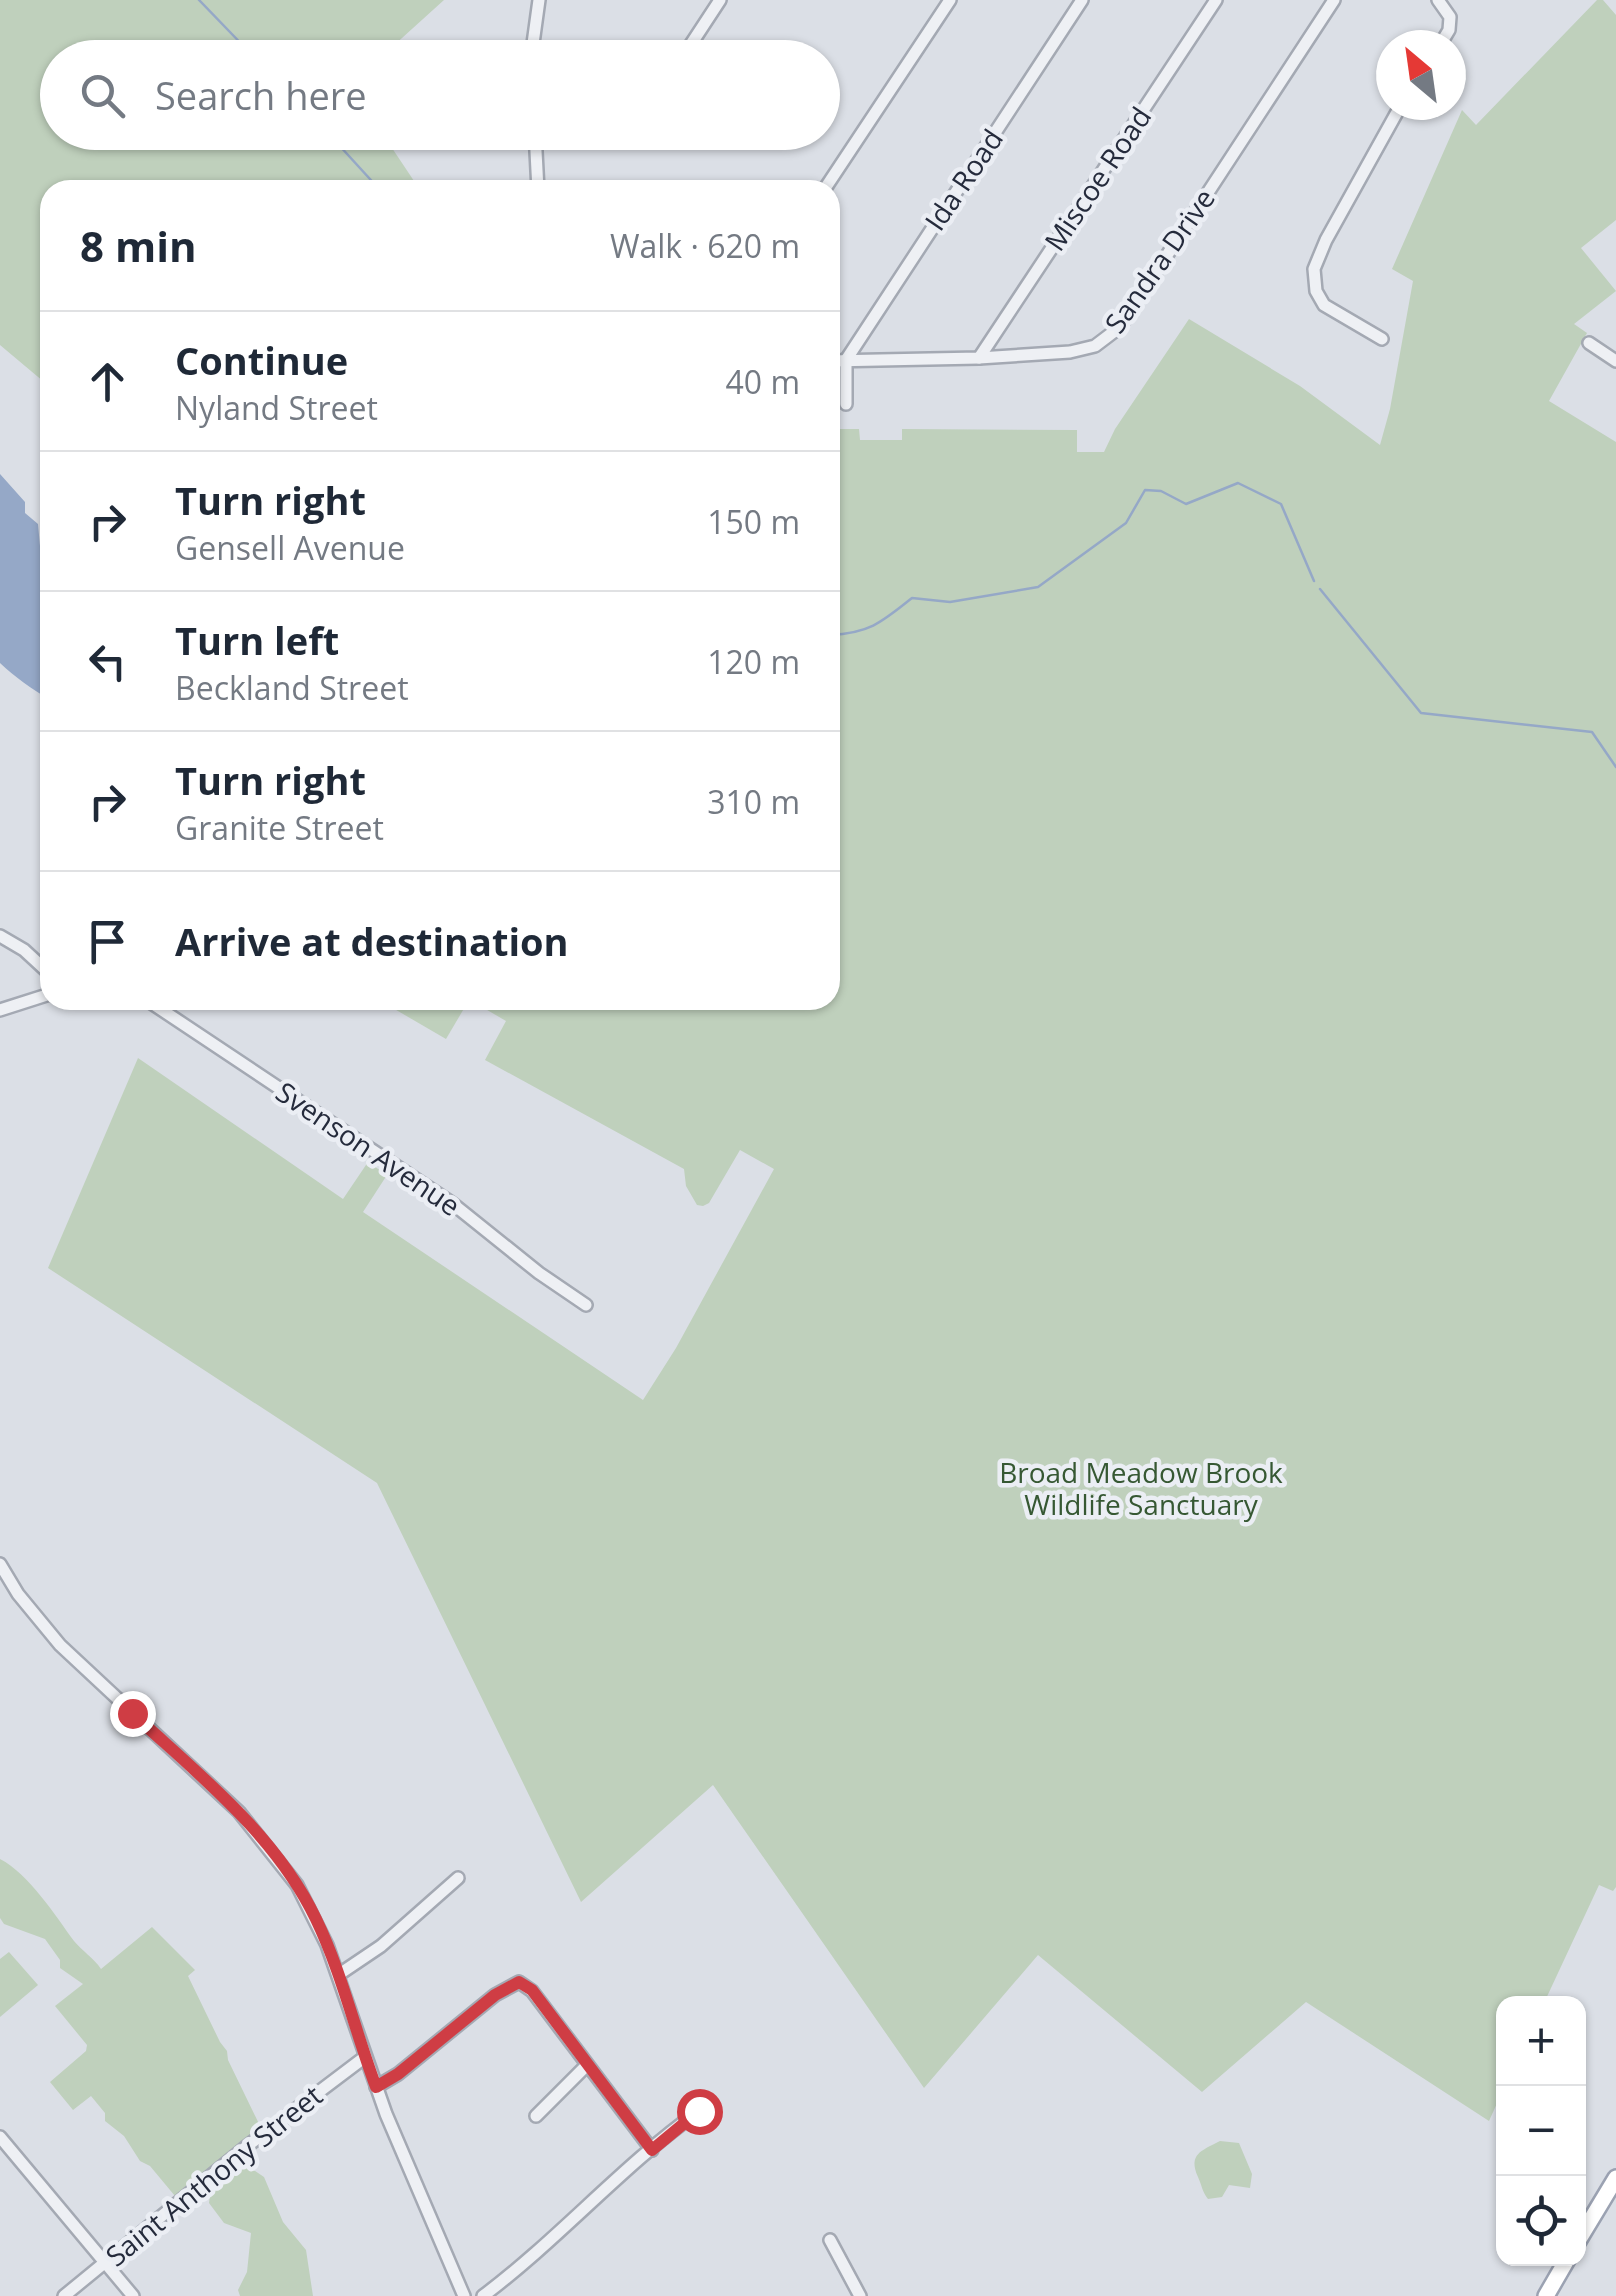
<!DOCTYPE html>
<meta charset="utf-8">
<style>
:root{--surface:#fff;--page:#f2f2f3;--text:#1f2937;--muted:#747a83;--line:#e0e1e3}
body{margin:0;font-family:"Open Sans",sans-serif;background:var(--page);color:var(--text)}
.controls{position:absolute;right:30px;bottom:30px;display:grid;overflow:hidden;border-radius:20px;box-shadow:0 2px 8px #0004}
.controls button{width:90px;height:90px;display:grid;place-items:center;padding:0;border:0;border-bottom:2px solid var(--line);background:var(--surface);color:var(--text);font:50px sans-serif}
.compass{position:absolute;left:1376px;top:30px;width:90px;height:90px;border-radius:50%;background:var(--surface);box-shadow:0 2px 8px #0004;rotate:331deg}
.stop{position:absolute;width:30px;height:30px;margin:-22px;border:8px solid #cf3d44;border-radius:50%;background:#fff}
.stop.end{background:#cf3d44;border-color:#fff;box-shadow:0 2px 10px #0008}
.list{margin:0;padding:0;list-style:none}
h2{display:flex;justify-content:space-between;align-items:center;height:130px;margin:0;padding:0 40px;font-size:42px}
h2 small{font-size:32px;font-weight:400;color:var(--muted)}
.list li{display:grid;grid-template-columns:65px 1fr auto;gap:30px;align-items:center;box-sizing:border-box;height:140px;padding:0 40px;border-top:2px solid var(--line)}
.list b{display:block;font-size:38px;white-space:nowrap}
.list p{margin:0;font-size:32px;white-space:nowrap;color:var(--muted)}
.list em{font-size:32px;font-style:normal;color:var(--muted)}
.icon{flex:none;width:55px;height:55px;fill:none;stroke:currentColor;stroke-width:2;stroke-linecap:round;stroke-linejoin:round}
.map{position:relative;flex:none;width:1616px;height:2296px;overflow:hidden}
.search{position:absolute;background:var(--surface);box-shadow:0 2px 8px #0004;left:40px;top:40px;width:800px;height:110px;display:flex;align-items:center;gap:25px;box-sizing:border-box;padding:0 35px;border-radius:55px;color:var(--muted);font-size:38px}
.panel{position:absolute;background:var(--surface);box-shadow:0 2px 8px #0004;left:40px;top:180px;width:800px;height:830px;border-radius:30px}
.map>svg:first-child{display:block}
.green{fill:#bfd0bc}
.water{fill:#95a8c7}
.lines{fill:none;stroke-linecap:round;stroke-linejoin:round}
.stream{stroke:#95a8c7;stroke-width:2.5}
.minor-casing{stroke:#a4a9b3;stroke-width:16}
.major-casing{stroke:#9ba2b2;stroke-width:20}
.minor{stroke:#eef0f4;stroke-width:11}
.major{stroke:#fff;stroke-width:15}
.route{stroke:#cf3d44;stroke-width:12}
.labels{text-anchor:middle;stroke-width:9;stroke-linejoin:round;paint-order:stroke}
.street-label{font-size:28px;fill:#252b3c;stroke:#ebeef4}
.park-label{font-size:28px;fill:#365833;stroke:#ebeef4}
</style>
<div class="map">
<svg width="1616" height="2296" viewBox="0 0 1616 2296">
<rect width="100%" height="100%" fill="#dbdfe6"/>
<!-- green -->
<g class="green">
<polygon points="0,0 444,0 381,57 58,58 58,132 382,133 420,190 50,190 50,387 0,345"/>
<polygon points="1597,0 1603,0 1616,15 1616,220 1581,248 1616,291 1574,324 1587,333 1549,401 1616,442 1616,1887 1613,1891 1599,1885 1544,2003 1504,2004 1503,2090 1489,2121 1306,2002 1202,2092 1038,1955 924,2088 713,1785 581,1902 377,1483 48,1268 138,1058 343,1199 368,1162 387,1175 363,1212 643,1400 676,1348 774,1169 740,1150 709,1203 703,1206 697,1205 686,1186 684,1169 485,1060 506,1021 470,1000 830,1000 830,429 859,429 860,440 902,440 902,429 1077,430 1077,452 1104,452 1115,429 1189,319 1300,386 1380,445 1390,409 1413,281 1392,269 1462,110 1476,125"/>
<polygon points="379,1000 469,1000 446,1039"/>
<path d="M 0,1859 C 29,1874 55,1915 74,1941 C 82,1951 94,1958 101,1969 L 152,1927 L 195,1970 L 188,1976 L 220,2042 L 227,2051 L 228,2060 L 261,2128 L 175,2196 L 150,2166 L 140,2161 L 124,2136 L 105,2121 L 105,2113 L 91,2096 L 73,2110 L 50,2082 L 86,2051 L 87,2045 L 55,2006 L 83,1984 L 60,1968 L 60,1960 L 45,1939 L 4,1924 L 0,1918 Z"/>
<polygon points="9,1952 38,1985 0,2017 0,1959"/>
<path d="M 1220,2141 L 1239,2143 L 1252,2174 L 1250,2188 L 1229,2185 L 1222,2197 L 1208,2199 C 1202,2191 1202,2186 1198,2177 C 1188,2154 1201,2151 1220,2141 Z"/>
<path d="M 237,2165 L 246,2165 L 264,2177 L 283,2222 L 306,2250 L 313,2296 L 240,2296 L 238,2290 L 247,2272 L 251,2233 L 224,2223 L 209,2203 L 210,2195 C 222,2186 224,2173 237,2165 Z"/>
</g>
<!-- water -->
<path class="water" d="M 0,474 L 25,502 L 25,513 L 38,524 L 40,546 L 46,556 L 41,562 L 43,568 L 50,573 L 50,700 C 32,689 15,677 0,663 Z"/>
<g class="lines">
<!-- stream -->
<g class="stream">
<polyline points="199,0 255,58"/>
<polyline points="327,132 380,190"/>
<polyline points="1320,589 1421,713 1592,732 1616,767"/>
<path d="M 830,635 C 870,633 882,622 912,598 L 950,602 L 1038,587 L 1126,523 L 1145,490 L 1161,491 L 1186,504 L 1238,483 L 1281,504 L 1314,581"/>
</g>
<!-- minor casing -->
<g class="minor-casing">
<g id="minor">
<polyline points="1438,0 1450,17 1449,30 1440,45"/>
<polyline points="531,58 539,0"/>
<polyline points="682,58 720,0"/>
<polyline points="535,132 538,190"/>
<polyline points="824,190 950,0"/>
<polyline points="1382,339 1324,305 1316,291 1314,269 1326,240 1401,105"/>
<polyline points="1589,343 1616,361"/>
<polyline points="979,358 1216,0"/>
<polyline points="830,361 979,358 1070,352 1095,346 1120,327 1334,0"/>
<polyline points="846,404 846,360 1082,0"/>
<polyline points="0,936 24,950 50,974"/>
<polyline points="147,1000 453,1204 539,1273 586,1305"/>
<polyline points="0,1010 50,994"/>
<polyline points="0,1564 18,1594 60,1645 239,1812 297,1885 327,1945 386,2114 464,2296"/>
<polyline points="338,1975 381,1946 458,1878"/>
<polyline points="376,2087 398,2074 495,1995 519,1982 532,1991 652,2150"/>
<polyline points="536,2116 587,2065"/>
<polyline points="0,2137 133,2296"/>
<polyline points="830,2240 860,2296"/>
<polyline points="64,2296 246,2147 365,2057"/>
<path d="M 483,2296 C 559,2239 622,2166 699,2111"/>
</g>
</g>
<!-- major casing -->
<g class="major-casing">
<g id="major">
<polyline points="1578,2241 1616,2178"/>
<polyline points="1546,2296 1568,2258"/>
</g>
</g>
<!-- minor -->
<use href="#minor" class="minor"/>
<!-- major -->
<use href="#major" class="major"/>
</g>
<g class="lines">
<!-- route -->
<path class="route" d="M 132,1713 C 199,1775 276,1835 316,1919 C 342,1973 355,2031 376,2087 L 398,2074 L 495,1995 L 519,1982 L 532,1990 L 652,2150 L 699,2111"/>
</g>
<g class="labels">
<!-- street labels -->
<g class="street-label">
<text transform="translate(1098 179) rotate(-56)" y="10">Miscoe Road</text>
<text transform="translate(964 180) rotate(-56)" y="10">Ida Road</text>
<text transform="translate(1160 261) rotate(-55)" y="10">Sandra Drive</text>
<text transform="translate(368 1149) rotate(34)" y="10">Svenson Avenue</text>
<text transform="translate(214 2176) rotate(-39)" y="10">Saint Anthony Street</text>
</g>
<!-- park labels -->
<g class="park-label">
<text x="1141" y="1483">Broad Meadow Brook<tspan x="1141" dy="32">Wildlife Sanctuary</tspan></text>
</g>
</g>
</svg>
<div class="controls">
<button>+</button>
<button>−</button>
<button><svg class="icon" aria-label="locate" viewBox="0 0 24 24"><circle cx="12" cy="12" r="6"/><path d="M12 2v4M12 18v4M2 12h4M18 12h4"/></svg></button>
</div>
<svg class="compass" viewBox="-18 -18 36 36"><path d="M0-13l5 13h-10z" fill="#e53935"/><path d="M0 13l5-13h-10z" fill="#747a83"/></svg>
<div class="stop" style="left:699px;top:2111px"></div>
<div class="stop end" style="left:132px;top:1713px"></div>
<div class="search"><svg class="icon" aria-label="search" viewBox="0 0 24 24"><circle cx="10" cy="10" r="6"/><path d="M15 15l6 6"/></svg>Search here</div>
<section class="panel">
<h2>8 min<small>Walk · 620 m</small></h2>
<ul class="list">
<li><svg class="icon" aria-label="ahead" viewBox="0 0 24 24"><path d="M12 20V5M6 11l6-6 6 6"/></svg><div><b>Continue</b><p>Nyland Street</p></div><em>40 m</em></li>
<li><svg class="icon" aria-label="right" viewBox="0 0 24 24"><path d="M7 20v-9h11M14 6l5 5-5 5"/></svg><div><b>Turn right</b><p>Gensell Avenue</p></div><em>150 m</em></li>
<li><svg class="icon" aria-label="left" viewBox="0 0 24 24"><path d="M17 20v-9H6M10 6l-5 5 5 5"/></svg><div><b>Turn left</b><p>Beckland Street</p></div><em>120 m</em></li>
<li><svg class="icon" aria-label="right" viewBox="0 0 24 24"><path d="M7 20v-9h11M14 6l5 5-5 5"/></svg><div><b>Turn right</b><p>Granite Street</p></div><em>310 m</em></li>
<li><svg class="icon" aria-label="arrive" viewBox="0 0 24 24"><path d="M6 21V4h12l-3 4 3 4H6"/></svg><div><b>Arrive at destination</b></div></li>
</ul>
</section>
</div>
